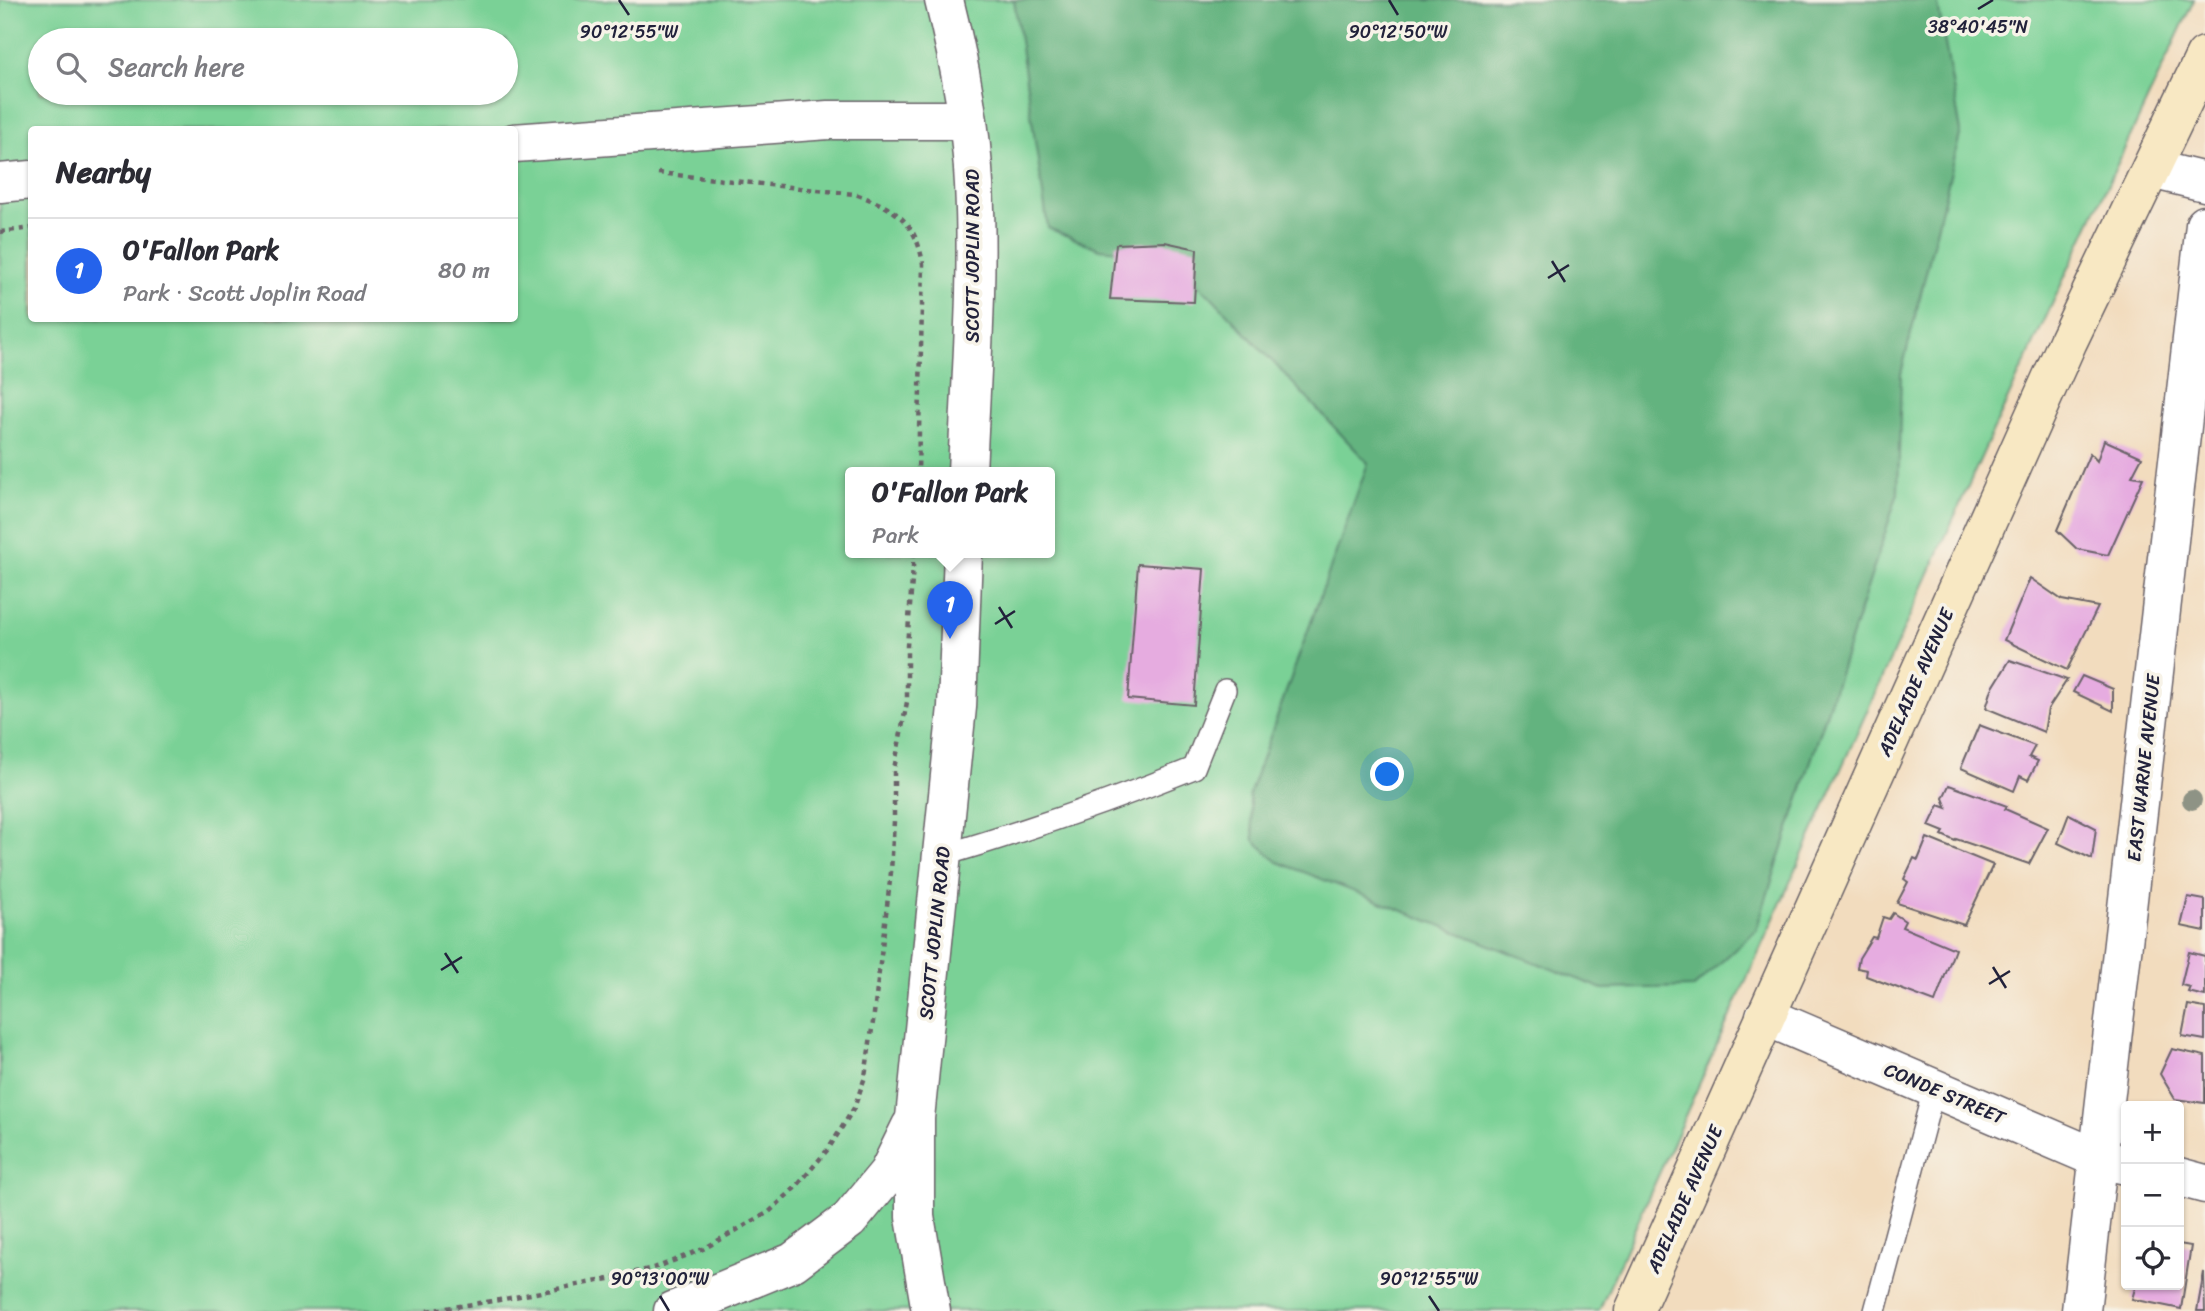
<!DOCTYPE html>
<meta charset="utf-8">
<style>
:root{--surface:#fff;--page:#f7f7f7;--text:#2b2b33;--muted:#7c7c81;--line:#e1e1e2;--accent:#2563eb}
body{margin:0;font-family:Sriracha,sans-serif;background:var(--page);color:var(--text)}
.controls{position:absolute;right:21px;bottom:21px;display:grid;overflow:hidden;border-radius:7px;box-shadow:0 2px 5px #0004}
.controls button{width:63px;height:63px;display:grid;place-items:center;padding:0;border:0;border-bottom:2px solid var(--line);background:var(--surface);color:var(--text);font:35px sans-serif}
.you{position:absolute;left:1388px;top:775px;width:24px;height:24px;margin:-18px;border:5px solid #fff;border-radius:50%;background:#1a73e8;box-shadow:0 0 0 10px #1a73e833}
.badge{display:grid;place-items:center;width:46px;height:46px;border-radius:50%;background:var(--accent);color:#fff;font-size:23px;font-weight:700}
.pin{position:absolute;translate:-50% -58px;filter:drop-shadow(0 2px 4px #0008)}
.pin::after{content:'';position:absolute;top:37px;width:24px;height:21px;background:inherit;clip-path:polygon(0 0,100% 0,50% 100%)}
.popup{position:absolute;left:845px;top:467px;width:210px;height:91px;box-sizing:border-box;display:grid;place-content:center;border-radius:7px;background:var(--surface);filter:drop-shadow(0 2px 5px #0005);font-size:23px;white-space:nowrap;color:var(--muted)}
.popup b{font-size:26px;color:var(--text)}
.popup::after{content:'';position:absolute;left:50%;top:100%;margin-left:-14px;border:14px solid transparent;border-top-color:var(--surface)}
.list{margin:0;padding:0;list-style:none}
h2{display:flex;justify-content:space-between;align-items:center;height:91px;margin:0;padding:0 28px;font-size:30px}
h2 small{font-size:23px;font-weight:400;color:var(--muted)}
.list li{display:grid;grid-template-columns:46px 1fr auto;gap:21px;align-items:center;box-sizing:border-box;height:105px;padding:0 28px;border-top:2px solid var(--line)}
.list b{display:block;font-size:26px;white-space:nowrap}
.list p{margin:0;font-size:23px;white-space:nowrap;color:var(--muted)}
.list em{font-size:23px;font-style:normal;color:var(--muted)}
.icon{flex:none;width:38px;height:38px;fill:none;stroke:currentColor;stroke-width:2;stroke-linecap:round;stroke-linejoin:round}
.map{position:relative;flex:none;width:2205px;height:1311px;overflow:hidden}
.search{position:absolute;background:var(--surface);box-shadow:0 2px 5px #0004;left:28px;top:28px;width:490px;height:77px;display:flex;align-items:center;gap:18px;box-sizing:border-box;padding:0 24px;border-radius:38px;color:var(--muted);font-size:26px}
.panel{position:absolute;background:var(--surface);box-shadow:0 2px 5px #0004;left:28px;top:126px;width:490px;height:196px;border-radius:7px}
.map>svg:first-child{display:block}
.green{fill:#7ad196;stroke:#4e7a68;stroke-width:2;fill-rule:evenodd}
.forest{fill:#63b37f;stroke:#426a5d;stroke-width:2}
.building{fill:#e6ace0}
.lines{fill:none;stroke-linecap:round;stroke-linejoin:round}
.lane-casing{stroke:#6b6369;stroke-width:24}
.street-casing{stroke:#6b6369;stroke-width:41}
.secondary-casing{stroke:#6b6369;stroke-width:41}
.path{stroke:#6b6369;stroke-width:4.5;stroke-dasharray:5 5;stroke-linecap:butt}
.lane{stroke:#fff;stroke-width:21}
.street{stroke:#fff;stroke-width:38}
.secondary{stroke:#f8e8c3;stroke-width:38}
.tree{fill:#8e9385}
.ticks{fill:none;stroke:#22223b;stroke-width:2.5}
.labels{text-anchor:middle;stroke-width:7;stroke-linejoin:round;paint-order:stroke}
.street-label{font-size:19px;fill:#22223b;stroke:#f7f3e8}
.ticks-label{font-size:18px;text-anchor:middle;fill:#22223b;stroke:#f7f3e8;stroke-width:7;stroke-linejoin:round;paint-order:stroke}
</style>
<div class="map">
<svg width="2205" height="1311" viewBox="0 0 2205 1311">
<rect width="100%" height="100%" fill="#f7f3e8"/>
<filter id="ink" filterUnits="userSpaceOnUse"><feTurbulence type="fractalNoise" baseFrequency=".0143" numOctaves="2"/><feDisplacementMap in="SourceGraphic" scale="14" xChannelSelector="R" yChannelSelector="G"/><feConvolveMatrix kernelMatrix="1 2 1 2 8 2 1 2 1" color-interpolation-filters="sRGB"/></filter>
<filter id="wash" filterUnits="userSpaceOnUse"><feTurbulence type="fractalNoise" baseFrequency=".00686" numOctaves="4" result="noise"/><feDisplacementMap in="SourceGraphic" scale="28" xChannelSelector="R" yChannelSelector="G"/><feGaussianBlur stdDeviation="1.57" result="paint"/><feColorMatrix in="noise" values="0 0 0 0 0 0 0 0 0 0 0 0 0 0 0 0 0 1.4 0 .05"/><feComposite in="paint" operator="in"/></filter>
<g filter="url(#wash)">
<rect width="100%" height="100%" fill="#f2dcbe"/>
<!-- green -->
<path class="green" d="M 0,0 L 2194,0 L 1992,433 L 1645,1205 L 1599,1311 L 0,1311 ZM 40,40 L 506,40 L 506,93 L 40,93 ZM 32,130 L 514,130 L 514,318 L 32,318 ZM 850,473 L 1050,473 L 1050,553 L 850,553 Z"/>
<!-- forest -->
<polygon class="forest" points="1014,0 1937,0 1961,131 1901,374 1898,493 1756,930 1694,987 1603,989 1278,862 1254,840 1249,795 1368,463 1209,294 1159,255 1100,249 1048,228"/>
<g id="blocks">
<!-- building -->
<g class="building">
<polygon points="1165,242 1197,249 1194,302 1110,299 1116,244"/>
<polygon points="2104,440 2142,457 2132,476 2143,478 2108,555 2077,549 2057,530 2090,453 2097,461"/>
<polygon points="1138,564 1204,569 1194,705 1128,699"/>
<polygon points="2030,578 2062,600 2098,607 2067,670 2004,640"/>
<polygon points="2010,660 2067,680 2048,709 2044,732 1986,708 1992,689"/>
<polygon points="2082,676 2113,689 2113,711 2073,692"/>
<polygon points="1979,725 2035,746 2029,757 2038,761 2028,780 2020,776 2014,791 1961,768"/>
<polygon points="1949,785 2007,806 2005,809 2048,828 2029,864 1956,839 1955,841 1942,835 1944,832 1929,826 1939,805 1947,808 1943,798"/>
<polygon points="2069,814 2096,828 2092,859 2058,843"/>
<polygon points="1927,838 1993,865 1964,925 1897,903 1908,882 1904,879 1914,858 1918,860"/>
<polygon points="2188,897 2205,900 2205,931 2181,926"/>
<polygon points="1893,913 1905,921 1902,927 1955,949 1935,1002 1866,976 1867,970 1857,968 1859,958 1872,937 1876,938 1883,917 1889,919"/>
<polygon points="2189,952 2205,956 2205,996 2188,992 2190,987 2181,985"/>
<polygon points="2188,1005 2205,1008 2205,1040 2182,1036"/>
<polygon points="2172,1049 2205,1056 2205,1103 2175,1099 2160,1074"/>
<polygon points="2179,1244 2191,1246 2181,1309 2132,1299 2136,1285 2179,1285"/>
<polygon points="2204,1272 2205,1311 2197,1311"/>
</g>
</g>
</g>
<g filter="url(#ink)">
<use href="#blocks" fill-opacity="0" stroke="#6b6369" stroke-width="2"/>
<g class="lines">
<!-- lane casing -->
<g class="lane-casing">
<g id="lane">
<path d="M 941,856 C 1028,830 1110,802 1194,768 L 1225,690"/>
<polyline points="1875,1311 1934,1089"/>
</g>
</g>
<!-- street casing -->
<g class="street-casing">
<g id="street">
<path d="M 944,0 C 959,60 971,122 974,184 C 979,280 971,377 967,473"/>
<polyline points="514,143 828,120 967,120"/>
<polyline points="2151,169 2205,182"/>
<polyline points="0,183 32,180"/>
<polyline points="1765,1016 2099,1159 2126,1165"/>
<polyline points="2179,1177 2205,1184"/>
<polyline points="673,1311 793,1262 849,1220 888,1173 911,1126"/>
<polyline points="931,1311 915,1217 915,1118 957,707 963,553"/>
<polyline points="2081,1311 2205,225"/>
</g>
</g>
<!-- secondary casing -->
<g class="secondary-casing">
<polyline id="secondary" points="1634,1311 2068,341 2205,56"/>
</g>
<!-- path -->
<g class="path">
<path d="M 658,173 L 855,194 C 895,208 916,221 923,264 L 918,473"/>
<polyline points="0,232 32,228"/>
<polyline points="427,1311 499,1300 609,1279 660,1266 703,1249 769,1212 797,1186 829,1148 854,1108 865,1077 873,1022 891,872 894,821 894,769 907,702 907,646 914,553"/>
</g>
<!-- lane -->
<use href="#lane" class="lane"/>
<!-- street -->
<use href="#street" class="street"/>
<!-- secondary -->
<use href="#secondary" class="secondary"/>
</g>
<!-- trees -->
<circle class="tree" cx="2192" cy="800" r="10"/>
</g>
<!-- ticks -->
<path class="ticks" d="M 619,0 L 629,15M 1389,0 L 1398,15M 1978,9 L 1993,0M 1552,261 L 1565,282M 1548,278 L 1569,265M 999,607 L 1012,628M 995,624 L 1015,611M 445,953 L 458,973M 1993,967 L 2006,988M 441,970 L 462,957M 1989,984 L 2010,971M 660,1296 L 669,1311M 1429,1296 L 1439,1311"/>
<g class="labels">
<!-- street labels -->
<g class="street-label">
<text transform="translate(972 256) rotate(-90)" y="7">SCOTT JOPLIN ROAD</text>
<text transform="translate(1915 682) rotate(-66)" y="7">ADELAIDE AVENUE</text>
<text transform="translate(2143 768) rotate(-84)" y="7">EAST WARNE AVENUE</text>
<text transform="translate(934 933) rotate(-84)" y="7">SCOTT JOPLIN ROAD</text>
<text transform="translate(1945 1093) rotate(23)" y="7">CONDE STREET</text>
<text transform="translate(1684 1199) rotate(-66)" y="7">ADELAIDE AVENUE</text>
</g>
</g>
<g class="ticks-label">
<text x="1978" y="33">38°40'45"N</text>
<text x="629" y="38">90°12'55"W</text>
<text x="1398" y="38">90°12'50"W</text>
<text x="660" y="1285">90°13'00"W</text>
<text x="1429" y="1285">90°12'55"W</text>
</g>
</svg>
<div class="controls">
<button>+</button>
<button>−</button>
<button><svg class="icon" aria-label="locate" viewBox="0 0 24 24"><circle cx="12" cy="12" r="6"/><path d="M12 2v4M12 18v4M2 12h4M18 12h4"/></svg></button>
</div>
<div class="you"></div>
<div class="pin badge" style="left:950px;top:639px">1</div>
<div class="popup"><b>O'Fallon Park</b>Park</div>
<div class="search"><svg class="icon" aria-label="search" viewBox="0 0 24 24"><circle cx="10" cy="10" r="6"/><path d="M15 15l6 6"/></svg>Search here</div>
<section class="panel">
<h2>Nearby<small></small></h2>
<ul class="list">
<li><span class="badge">1</span><div><b>O'Fallon Park</b><p>Park · Scott Joplin Road</p></div><em>80 m</em></li>
</ul>
</section>
</div>
